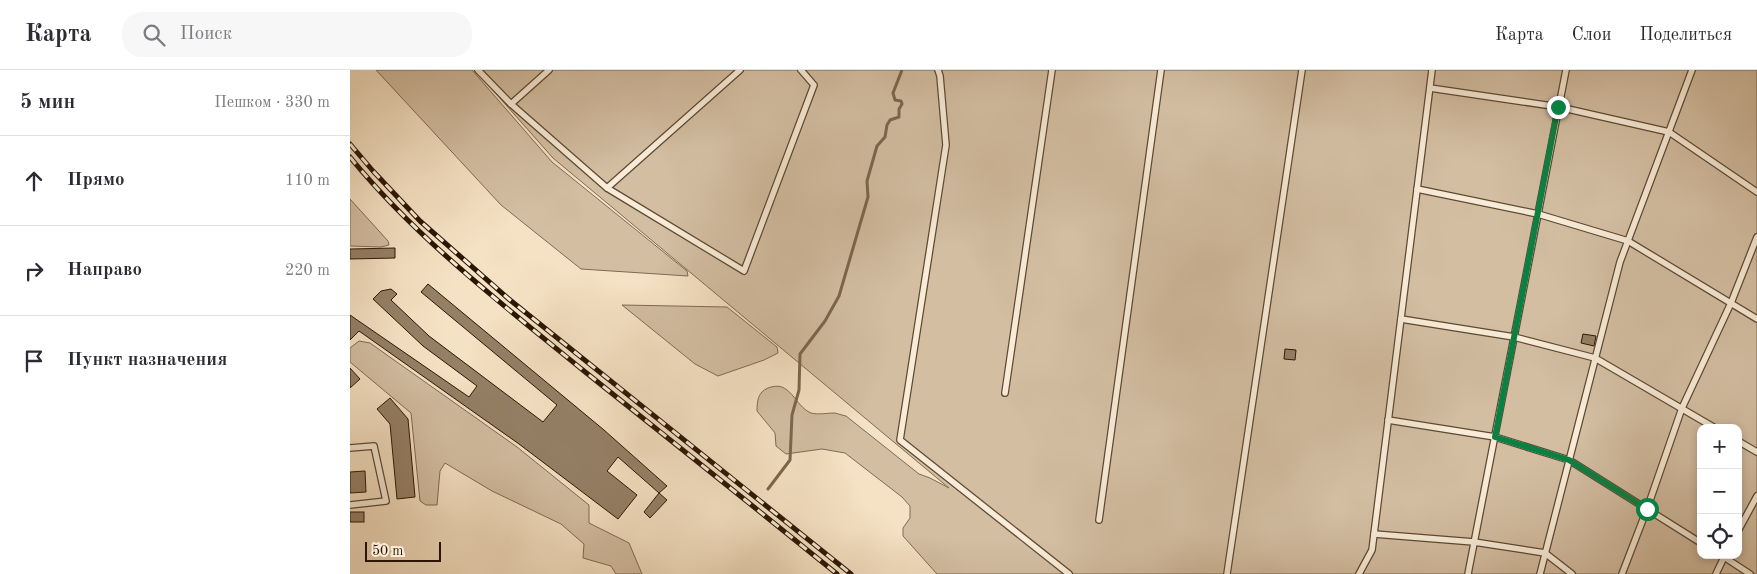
<!DOCTYPE html>
<html lang="ru">
<meta charset="utf-8">
<style>
:root{--surface:#fff;--page:#f7f7f7;--text:#2b2b33;--muted:#7c7c81;--line:#e1e1e2}
body{margin:0;font-family:"Old Standard TT",serif;background:var(--page);color:var(--text)}
.controls{position:absolute;right:15px;bottom:15px;display:grid;overflow:hidden;border-radius:10px;box-shadow:0 2px 8px #0003}
.controls button{width:45px;height:45px;display:grid;place-items:center;padding:0;border:0;border-bottom:1px solid var(--line);background:var(--surface);color:var(--text);font:25px sans-serif}
.scale{position:absolute;left:15px;bottom:12px;width:76px;box-sizing:border-box;padding-left:5px;border:2px solid #2c1602;border-top:0;font-size:14px;line-height:18px;white-space:nowrap;color:#2c1602;-webkit-text-stroke:4px #f8ecd8;paint-order:stroke}
.stop{position:absolute;width:15px;height:15px;margin:-11px;border:4px solid #0b8043;border-radius:50%;background:#fff}
.stop.end{background:#0b8043;border-color:#fff;box-shadow:0 1px 5px #0008}
.list{margin:0;padding:0;list-style:none}
h2{display:flex;justify-content:space-between;align-items:center;height:65px;margin:0;padding:0 20px;font-size:21px}
h2 small{font-size:16px;font-weight:400;color:var(--muted)}
.list li{display:grid;grid-template-columns:32px 1fr auto;gap:15px;align-items:center;box-sizing:border-box;height:90px;padding:0 20px;border-top:1px solid var(--line)}
.list b{display:block;font-size:19px;white-space:nowrap}
.list em{font-size:16px;font-style:normal;color:var(--muted)}
.icon{flex:none;width:28px;height:28px;fill:none;stroke:currentColor;stroke-width:2;stroke-linecap:round;stroke-linejoin:round}
.map{position:relative;flex:none;width:1407px;height:504px;overflow:hidden}
header{display:flex;align-items:center;gap:30px;box-sizing:border-box;height:70px;padding:0 25px;background:var(--surface);border-bottom:1px solid var(--line)}
header strong{font-size:24px}
nav{display:flex;gap:28px;margin-inline-start:auto;font-size:18px}
.search{width:350px;height:45px;background:var(--page);display:flex;align-items:center;gap:12px;box-sizing:border-box;padding:0 18px;border-radius:20px;color:var(--muted);font-size:19px}
main{display:flex}
aside{flex:1;background:var(--surface)}
.map>svg:first-child{display:block}
.green{fill:#d3bea2;stroke:#806a52;fill-rule:evenodd}
.lines{fill:none;stroke-linecap:round;stroke-linejoin:round}
.stream{stroke:#7c664e;stroke-width:3}
.building{fill:#958066;stroke:#2c1602}
.service-casing{stroke:#5e4932;stroke-width:8}
.service{stroke:#f8ecd8;stroke-width:5.5}
.rail-casing{stroke:#2c1602;stroke-width:5}
.rail{stroke:#f8ecd8;stroke-width:3;stroke-dasharray:9;stroke-linecap:butt}
.route{stroke:#0b8043;stroke-width:6}
</style>
<header>
<strong>Карта</strong>
<div class="search"><svg class="icon" aria-label="search" viewBox="0 0 24 24"><circle cx="10" cy="10" r="6"/><path d="M15 15l6 6"/></svg>Поиск</div>
<nav><a>Карта</a><a>Слои</a><a>Поделиться</a></nav>
</header>
<main>
<aside>
<h2>5 мин<small>Пешком · 330 m</small></h2>
<ul class="list">
<li><svg class="icon" aria-label="ahead" viewBox="0 0 24 24"><path d="M12 20V5M6 11l6-6 6 6"/></svg><div><b>Прямо</b></div><em>110 m</em></li>
<li><svg class="icon" aria-label="right" viewBox="0 0 24 24"><path d="M7 20v-9h11M14 6l5 5-5 5"/></svg><div><b>Направо</b></div><em>220 m</em></li>
<li><svg class="icon" aria-label="arrive" viewBox="0 0 24 24"><path d="M6 21V4h12l-3 4 3 4H6"/></svg><div><b>Пункт назначения</b></div></li>
</ul>
</aside>
<div class="map">
<svg width="1407" height="504" viewBox="0 0 1407 504">
<rect width="100%" height="100%" fill="#f5e1c3"/>
<filter id="stains"><feTurbulence type="fractalNoise" baseFrequency=".004" numOctaves="4"/><feColorMatrix values="0 0 0 0 .2 0 0 0 0 .09 0 0 0 0 .02 0 0 0 .5 -.17"/></filter>
<radialGradient id="worn" r=".72"><stop offset=".6" stop-color="#630" stop-opacity="0"/><stop offset="1" stop-color="#630" stop-opacity=".3"/></radialGradient>
<!-- green -->
<g class="green">
<polygon points="26,0 122,0 202,92 337,201 338,206 231,199 151,135"/>
<path d="M 125,0 L 1407,0 L 1407,504 L 587,504 L 553,466 L 553,458 L 560,448 L 560,436 L 552,427 L 495,383 L 472,379 L 436,384 L 426,376 L 425,363 L 407,341 C 407,331 408,322 418,318 C 441,309 444,336 461,343 C 468,345 477,343 485,343 C 488,344 492,345 496,346 L 569,404 L 580,408 L 599,418 L 203,88 ZM 1351,358 L 1388,358 L 1388,485 L 1351,485 Z"/>
<polygon points="0,129 38,171 39,175 31,177 0,176"/>
<polygon points="272,235 377,237 427,277 428,283 414,290 368,306 345,294"/>
<polygon points="9,271 20,273 167,377 239,435 239,453 279,473 292,504 266,504 261,496 233,488 234,474 211,454 142,421 95,393 90,401 87,435 76,435 70,431 61,343 0,292 0,278"/>
</g>
<g class="lines">
<!-- stream -->
<polyline class="stream" points="418,419 440,390 442,345 449,320 450,284 475,251 489,226 518,127 517,111 527,76 535,67 537,55 540,50 549,47 549,39 552,34 551,31 545,30 543,23 552,0"/>
</g>
<!-- building -->
<g class="building">
<polygon points="45,178 45,188 0,189 0,179"/>
<polygon points="78,214 254,360 317,416 309,423 268,387 257,401 287,425 268,449 169,374 9,261 0,270 0,245 119,327 127,316 73,276 23,229 31,221 41,219 47,224 41,230 79,266 193,352 207,335 71,222"/>
<polygon points="1233,264 1246,266 1244,276 1231,273"/>
<polygon points="935,279 946,280 945,290 934,289"/>
<polygon points="0,298 10,309 0,318"/>
<polygon points="40,328 58,349 65,427 47,429 40,354 27,339"/>
<polygon points="15,401 16,422 0,423 0,402"/>
<polygon points="309,423 317,430 300,448 294,442"/>
<rect x="0" y="442" width="14" height="10"/>
</g>
<g class="lines">
<!-- service casing -->
<g class="service-casing">
<g id="service">
<polyline points="128,0 161,34 199,0"/>
<polyline points="588,0 590,6 596,75 550,370 719,504"/>
<polyline points="1080,18 1209,37 1319,62 1407,122"/>
<polyline points="161,34 257,118 394,201 464,15 451,0"/>
<polyline points="257,118 390,0"/>
<polyline points="1067,119 1188,144 1278,171 1407,249"/>
<polyline points="1051,249 1164,267 1245,288 1365,358"/>
<polyline points="655,323 702,0"/>
<polyline points="1038,350 1145,367 1219,390 1351,473"/>
<polyline points="1388,371 1407,382"/>
<polyline points="0,378 24,376 36,431 0,435"/>
<polyline points="749,450 811,0"/>
<polyline points="1388,461 1407,426"/>
<polyline points="1024,464 1124,472 1195,483 1222,504"/>
<polyline points="1371,485 1400,504"/>
<polyline points="877,504 952,0"/>
<polyline points="1009,504 1022,480 1082,0"/>
<polyline points="1118,504 1216,0"/>
<polyline points="1190,504 1270,192 1342,0"/>
<polyline points="1272,504 1297,439 1332,338 1381,233 1407,167"/>
<polyline points="1366,504 1375,485"/>
</g>
</g>
<!-- service -->
<use href="#service" class="service"/>
<!-- rail casing -->
<g class="rail-casing">
<g id="rail">
<polyline points="0,74 23,101 70,151 160,230 501,504"/>
<path d="M 0,87 C 67,169 152,234 234,301 C 318,368 403,436 487,504"/>
</g>
</g>
<!-- rail -->
<use href="#rail" class="rail"/>
</g>
<g class="lines">
<!-- route -->
<polyline class="route" points="1208,37 1145,367 1219,390 1297,439"/>
</g>
<rect width="100%" height="100%" filter="url(#stains)"/>
<rect width="100%" height="100%" fill="url(#worn)"/>
</svg>
<div class="controls">
<button>+</button>
<button>−</button>
<button><svg class="icon" aria-label="locate" viewBox="0 0 24 24"><circle cx="12" cy="12" r="6"/><path d="M12 2v4M12 18v4M2 12h4M18 12h4"/></svg></button>
</div>
<div class="scale">50 m</div>
<div class="stop" style="left:1297px;top:439px"></div>
<div class="stop end" style="left:1208px;top:37px"></div>
</div>
</main>
